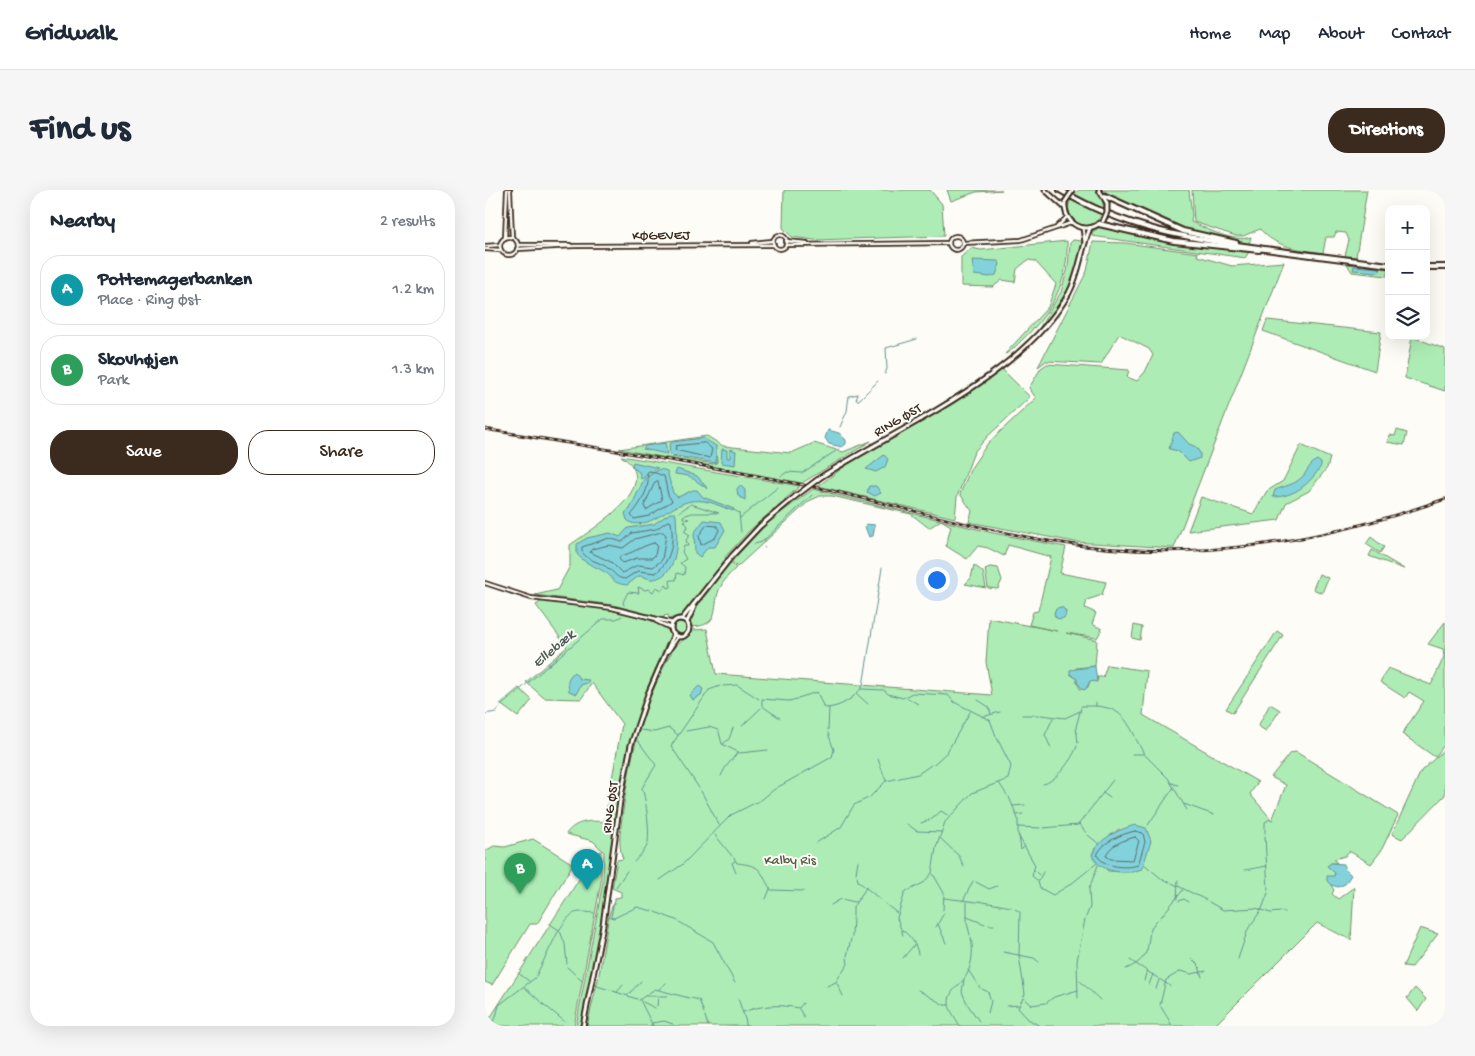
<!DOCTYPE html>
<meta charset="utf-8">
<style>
:root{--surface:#fff;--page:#f6f6f7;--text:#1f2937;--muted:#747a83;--line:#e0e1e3;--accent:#3b2a1e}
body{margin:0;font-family:"Gochi Hand",sans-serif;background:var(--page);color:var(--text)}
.controls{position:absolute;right:15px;top:15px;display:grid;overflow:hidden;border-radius:10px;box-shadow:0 5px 20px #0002}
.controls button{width:45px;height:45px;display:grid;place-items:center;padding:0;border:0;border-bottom:1px solid var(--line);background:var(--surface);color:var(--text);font:25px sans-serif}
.you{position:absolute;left:451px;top:389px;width:18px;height:18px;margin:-12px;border:4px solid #fff;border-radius:50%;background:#1a73e8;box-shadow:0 0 0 8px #1a73e833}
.badge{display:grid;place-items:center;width:32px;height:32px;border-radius:50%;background:var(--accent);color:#fff;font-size:16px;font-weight:700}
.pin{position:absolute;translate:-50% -41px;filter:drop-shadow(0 1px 2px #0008)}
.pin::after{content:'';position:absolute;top:26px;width:18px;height:15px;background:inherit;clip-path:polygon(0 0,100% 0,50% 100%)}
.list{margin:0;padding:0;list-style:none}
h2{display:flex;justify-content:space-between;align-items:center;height:65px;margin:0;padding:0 20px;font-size:21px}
h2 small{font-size:16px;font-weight:400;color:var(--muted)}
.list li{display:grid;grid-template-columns:32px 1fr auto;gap:15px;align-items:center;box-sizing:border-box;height:70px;margin:0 10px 10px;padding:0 10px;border:1px solid var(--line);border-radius:20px}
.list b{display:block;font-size:19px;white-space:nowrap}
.list p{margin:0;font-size:16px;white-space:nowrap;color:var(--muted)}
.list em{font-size:16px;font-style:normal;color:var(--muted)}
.actions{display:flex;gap:10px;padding:15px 20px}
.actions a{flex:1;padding:11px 0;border:1px solid var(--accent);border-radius:20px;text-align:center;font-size:18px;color:var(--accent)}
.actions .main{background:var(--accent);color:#fff}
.icon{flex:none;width:28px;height:28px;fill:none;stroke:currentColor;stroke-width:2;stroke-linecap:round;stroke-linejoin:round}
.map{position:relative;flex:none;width:960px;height:836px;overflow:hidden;border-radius:20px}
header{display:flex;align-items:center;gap:30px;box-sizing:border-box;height:70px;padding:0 25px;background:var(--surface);border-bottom:1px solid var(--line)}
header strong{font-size:24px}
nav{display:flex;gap:28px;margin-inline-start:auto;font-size:18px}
.intro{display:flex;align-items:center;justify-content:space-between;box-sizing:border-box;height:120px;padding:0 30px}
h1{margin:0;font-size:35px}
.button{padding:12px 22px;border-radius:20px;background:var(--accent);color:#fff;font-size:18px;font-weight:700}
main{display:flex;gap:30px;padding:0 30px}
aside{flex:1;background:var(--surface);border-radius:20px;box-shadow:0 5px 20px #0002}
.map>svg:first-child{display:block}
.green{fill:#adedb5;stroke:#748c6a;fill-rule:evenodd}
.water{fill:#82d2dc;stroke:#668f90}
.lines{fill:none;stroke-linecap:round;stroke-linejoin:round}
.shore{stroke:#576d6a;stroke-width:1}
.stream{stroke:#668f90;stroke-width:1}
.tertiary-casing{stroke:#3b2a1e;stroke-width:6}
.secondary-casing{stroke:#3b2a1e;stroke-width:7}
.primary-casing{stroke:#3b2a1e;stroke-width:8}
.trunk-casing{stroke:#3b2a1e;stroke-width:8}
.tertiary{stroke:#fdfcf7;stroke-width:2.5}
.secondary{stroke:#fdfcf7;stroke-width:3}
.primary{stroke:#fdfcf7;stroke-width:4}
.trunk{stroke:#fdfcf7;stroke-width:4}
.rail-casing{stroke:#3b2a1e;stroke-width:3}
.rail{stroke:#fdfcf7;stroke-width:1;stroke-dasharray:4;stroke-linecap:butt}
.secondary-bridge-casing{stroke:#3b2a1e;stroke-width:7;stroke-linecap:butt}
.secondary-bridge{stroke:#fdfcf7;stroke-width:3}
.labels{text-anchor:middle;stroke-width:4;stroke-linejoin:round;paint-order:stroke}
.street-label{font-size:14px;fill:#3b2a1e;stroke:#fdfcf7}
.park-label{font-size:14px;fill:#585b44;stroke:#fdfcf7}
.water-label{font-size:15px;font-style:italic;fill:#505c57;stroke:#fdfcf7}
</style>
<header>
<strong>Gridwalk</strong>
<nav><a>Home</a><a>Map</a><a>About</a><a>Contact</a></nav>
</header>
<div class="intro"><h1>Find us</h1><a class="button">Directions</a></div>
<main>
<aside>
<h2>Nearby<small>2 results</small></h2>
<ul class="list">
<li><span class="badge" style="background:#0f9aa8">A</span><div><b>Pottemagerbanken</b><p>Place · Ring Øst</p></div><em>1.2 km</em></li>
<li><span class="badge" style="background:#2e9e5b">B</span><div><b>Skovhøjen</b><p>Park</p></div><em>1.3 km</em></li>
</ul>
<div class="actions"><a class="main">Save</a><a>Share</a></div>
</aside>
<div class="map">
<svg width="960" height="836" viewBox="0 0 960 836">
<rect width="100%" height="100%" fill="#fdfcf7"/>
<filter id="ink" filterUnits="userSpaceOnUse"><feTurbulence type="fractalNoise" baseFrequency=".02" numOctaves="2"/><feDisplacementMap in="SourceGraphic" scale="10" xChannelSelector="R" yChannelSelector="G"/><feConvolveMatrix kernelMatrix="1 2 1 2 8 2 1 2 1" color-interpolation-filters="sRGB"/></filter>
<g filter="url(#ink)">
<!-- green -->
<g class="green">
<polygon points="299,0 445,0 457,14 459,46 329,50 307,47 298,38"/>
<polygon points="462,0 517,0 491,2 466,11"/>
<polygon points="594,0 611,0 616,5 619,19 589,4"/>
<path d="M 619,0 L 704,0 L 707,25 L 706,32 C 723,39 748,53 766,47 L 764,54 L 701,40 L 624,6 Z"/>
<path d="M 707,0 L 882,0 L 871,67 L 860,66 L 864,50 L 861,43 L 851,42 L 849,47 L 841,47 L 838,63 C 814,59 791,58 775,39 L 758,46 L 751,46 L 709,32 Z"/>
<path d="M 586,9 L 617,24 C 605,46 574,33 586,9 Z"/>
<polygon points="615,37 688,52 764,62 760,68 607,46 607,42"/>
<path d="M 588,50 L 597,51 L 597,55 C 591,89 577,115 553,140 L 576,102 L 583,77 L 585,53 Z"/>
<path d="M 582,51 C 584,91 566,124 537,150 C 532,155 526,162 520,164 L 563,117 L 571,94 L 550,71 L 543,70 L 532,79 L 530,92 L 517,90 L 508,97 L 476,96 L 476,67 L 486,58 L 496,60 Z"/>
<polygon points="608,52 640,53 713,63 712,66 747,76 799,72 689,358 590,352 484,332 487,321 475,304 486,278 503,253 551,208 544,198 556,178 562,174 644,180 642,187 652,191 660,182 668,165 664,159 634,144 616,174 561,171 553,177 602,81"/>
<polygon points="862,74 904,79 902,86 867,82"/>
<polygon points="782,130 896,142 890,181 778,141"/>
<polygon points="927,147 960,159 960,201 920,188"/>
<polygon points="517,179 545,207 503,246 489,262 472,307 470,328 333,296 363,274 480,205"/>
<polygon points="912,240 922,243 919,255 902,252 905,245 910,246"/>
<path d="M 222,246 L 238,256 L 306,263 L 329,253 L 358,262 L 386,251 L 317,293 L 134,259 ZM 231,256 L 232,272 L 229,274 L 187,267 Z"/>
<polygon points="816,255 845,268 842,278 824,301 801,313 794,330 703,341 716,307 768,324 782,301 798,291"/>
<path d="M 136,266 L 315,296 L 264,341 L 240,367 L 241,369 L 197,425 L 184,429 L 183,425 L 179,426 L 179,428 L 128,415 L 50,405 L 72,400 L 85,376 L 85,355 C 107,339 182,295 136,266 Z"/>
<path d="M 328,299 L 508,343 L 581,357 L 575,383 L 621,392 L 617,405 L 602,410 L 600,418 L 611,423 L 607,434 L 617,439 L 612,448 L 581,443 L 612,450 L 610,476 L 591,478 L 592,492 L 595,499 L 603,497 L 605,491 L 613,490 L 612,487 L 618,487 L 622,475 L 662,481 L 658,525 L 773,592 L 765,604 L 787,630 L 801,595 L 786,587 L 805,563 L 811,562 L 913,625 L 896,661 L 886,674 L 864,661 L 860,666 L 849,669 L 852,673 L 846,673 L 850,683 L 846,695 L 849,700 L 847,704 L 853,709 L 869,697 L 866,750 L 832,733 L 729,836 L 102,836 L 114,785 L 124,725 L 130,708 L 136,707 L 136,702 L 127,698 L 132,670 L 138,669 C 132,653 136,638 138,621 C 145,567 158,513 185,465 C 191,453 201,450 208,440 L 222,439 L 231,484 L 507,505 L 501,472 L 504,428 L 572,441 L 544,435 L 548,422 L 553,421 L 566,367 L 523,355 L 519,366 L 503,358 L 493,356 L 482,369 L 461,356 L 466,336 L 456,330 L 444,338 L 426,324 L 347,306 L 335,306 L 324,311 L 252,377 L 246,371 L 282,333 ZM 634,639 L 648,682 L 623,681 L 607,665 L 610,658 Z"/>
<polygon points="886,347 899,357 895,363 881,354"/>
<polygon points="887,360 919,379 884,366"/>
<path d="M 245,372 L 251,378 C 244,384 238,391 234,400 C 227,419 236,435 207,437 L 204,432 L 206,425 Z"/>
<polygon points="489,375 498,382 501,398 480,394 486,388"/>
<polygon points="505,377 513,378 517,390 513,399 503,398 500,379"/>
<polygon points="834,384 843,388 837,403 828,399"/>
<path d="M 57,411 C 87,415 169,420 187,445 L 167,489 L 144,555 L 130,634 L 117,731 L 96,836 L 91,836 L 118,692 L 119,662 L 108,651 L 81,644 C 90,631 105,630 119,632 L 137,534 L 107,493 L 96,509 L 59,508 L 41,492 L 82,457 L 51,415 Z"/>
<polygon points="960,432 960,554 950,567 917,544 939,511 924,502 920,508 895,492 903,478 946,495 959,467 958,459 943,454"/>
<circle cx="195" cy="438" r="6"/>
<polygon points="649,435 657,437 655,450 647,448"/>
<polygon points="792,441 798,445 748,523 741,519"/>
<polygon points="34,498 47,510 33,527 15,514"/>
<polygon points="785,514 795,520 781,541 773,536"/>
<polygon points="960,559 960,605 917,649 907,644 936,581"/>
<polygon points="48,649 88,674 52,734 45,734 7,795 0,792 0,661 9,656 20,657"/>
<polygon points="116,661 116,692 89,836 0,836 109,666"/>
<polygon points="935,738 953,744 927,777 918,776"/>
<polygon points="930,798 941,809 933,821 922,808"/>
</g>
<!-- water -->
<g class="water">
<polygon points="487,70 513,71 515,74 511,85 505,87 489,85"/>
<polygon points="869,76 894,78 896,80 893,82 868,80"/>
<polygon points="343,240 354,243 361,250 361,254 357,257 344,254 340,248"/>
<polygon points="693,242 704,254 711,257 715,263 715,268 704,272 693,261 684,259 689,243"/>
<polygon points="218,248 231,256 231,273 185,265 184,255 187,252"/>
<polygon points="180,253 182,264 158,259 160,256"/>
<polygon points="237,259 242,260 242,268 245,268 245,259 251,261 250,275 236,273"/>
<polygon points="399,265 403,269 400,277 391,282 381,279"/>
<path d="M 832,270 L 836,273 L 836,276 C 825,294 809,307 788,307 L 790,300 C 799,296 809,295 816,288 C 822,283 824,274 832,270 Z"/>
<polygon points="148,272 173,278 156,289 154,282 147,277"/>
<path d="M 175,279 L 182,281 L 188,303 L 193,307 L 208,300 L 212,300 L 218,307 L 249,319 L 248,321 C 234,316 223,309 207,311 C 188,313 165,339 146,333 L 142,330 L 140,323 L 145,319 L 159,289 Z"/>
<polygon points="192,279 212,286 223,299 204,286 190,284"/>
<polygon points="255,295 260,300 260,310 253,306 252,299"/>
<polygon points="384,296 391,296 396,303 390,306 382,302"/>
<path d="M 185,323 L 190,323 L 191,325 C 192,344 196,384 169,389 C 164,390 159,386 154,386 L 142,395 C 124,393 130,387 118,381 C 108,375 100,374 92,364 L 92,354 L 102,348 L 125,343 L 135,347 L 143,338 L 169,334 Z"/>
<polygon points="219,330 236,332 240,340 230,357 223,357 215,367 210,363 209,343"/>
<polygon points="381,334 390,335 388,346 384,347 380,337"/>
<polygon points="574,417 578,418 581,422 580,427 576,429 571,428 569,424 570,420"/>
<polygon points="610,476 612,492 605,491 601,499 598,500 592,492 592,489 585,484 585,480"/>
<path d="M 89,482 L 95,489 L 104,490 L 102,493 L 96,495 L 91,504 L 84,501 C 84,495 79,491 89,482 Z"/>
<polygon points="214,496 218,499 216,505 208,510 205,505"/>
<path d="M 650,635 L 661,638 L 666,651 L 657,679 C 639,685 615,683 607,665 C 614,648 633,640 650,635 Z"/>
<polygon points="846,673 859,674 859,678 866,685 860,694 853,697 846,695 842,691 842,686 849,686 850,683 842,676"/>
</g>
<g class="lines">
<!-- shore -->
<g class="shore">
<polygon points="220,253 227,259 225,268 190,260 191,256"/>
<path d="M 165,281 L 179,286 L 183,305 L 187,311 L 164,326 L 149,329 L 146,325 C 155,316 167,295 162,283 Z"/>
<polygon points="173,291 177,310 161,320 159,316 170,292"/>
<path d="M 183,331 L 186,332 C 189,352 187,369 171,383 L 153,381 L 140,389 C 131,388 131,384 124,379 C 115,371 104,372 97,362 L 97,357 L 124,348 L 137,352 L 147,343 L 171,339 Z"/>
<polygon points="222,335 232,336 234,340 230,348 216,355 214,346"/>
<polygon points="178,342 181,345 177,370 168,377 153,375 137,383 126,372 105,362 107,359 124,355 138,358 150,349"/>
<path d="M 169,353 L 172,355 L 170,365 L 167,368 L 152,368 L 138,373 L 134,369 L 135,366 C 147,364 156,356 169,353 Z"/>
<path d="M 650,641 L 658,643 L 660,652 L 653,675 C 641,679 618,677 612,665 C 618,651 637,644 650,641 Z"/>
<path d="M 650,647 L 654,651 L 648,670 L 626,669 L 621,666 C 624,655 639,650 650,647 Z"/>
</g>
<!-- stream -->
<g class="stream">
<polyline points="400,184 402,179 401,158 432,149"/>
<polyline points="355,237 362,221 364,206 373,204 371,210 374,210 393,191"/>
<polyline points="296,286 302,282 317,283 354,259"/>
<polyline points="249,320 254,323 256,342"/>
<polyline points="255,328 293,297"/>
<polyline points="269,354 277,352 327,305"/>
<polyline points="279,357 280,358"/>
<polyline points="139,415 138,412 143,402 154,403 153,397 160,400 164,399 168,402 171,397 177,400 181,394 183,398 186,397 185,390 191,390 192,383 199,385 200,377 195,373 201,369 197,362 199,356 203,356 201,350 205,345 199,341 203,336 199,331 204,329 198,328 198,326 207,323 234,323 206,314 194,322"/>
<polyline points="238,496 252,495 274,509"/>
<polyline points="376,499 399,500 403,504 418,508 427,503 463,505 469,512 505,530 511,546"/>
<polyline points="372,504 383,514"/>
<polyline points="421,507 433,514"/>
<path d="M 313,508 L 332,502 L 339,518 C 356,518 369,508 378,496 L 397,378"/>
<polyline points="493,510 504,517 506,524"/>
<polyline points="17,515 118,429 131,429 137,426"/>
<polyline points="596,516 611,516 611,513"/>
<path d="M 611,516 C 634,518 640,527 650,546"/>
<polyline points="0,524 11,522 15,517"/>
<polyline points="537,525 554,525"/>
<polyline points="556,525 580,528 595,521"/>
<polyline points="497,527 515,522"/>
<polyline points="295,528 277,516 277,509 304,511 312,509"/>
<polyline points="257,536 276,518"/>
<polyline points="156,540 169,542 184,538 193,545"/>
<polyline points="343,540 344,518"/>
<polyline points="201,541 224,537 233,540"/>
<polyline points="234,542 237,554 255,563 283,560"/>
<polyline points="651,549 659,564 683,588 702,620"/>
<polyline points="593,553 591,537 596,518"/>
<polyline points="238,554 244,549 248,538"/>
<polyline points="566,558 560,545 568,528"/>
<polyline points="647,564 659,564"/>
<polyline points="393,569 401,591"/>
<polyline points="449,574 462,562 485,522"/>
<polyline points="236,586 240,578 253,562"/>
<polyline points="514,593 522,605"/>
<polyline points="687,593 693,595"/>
<path d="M 558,594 C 570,593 589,567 592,556"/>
<polyline points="293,597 347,567 349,560 343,543"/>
<polyline points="214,598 186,556 224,500 235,496"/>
<polyline points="216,601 234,635"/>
<polyline points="618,603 625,608"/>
<polyline points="385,607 401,591 433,584 446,575"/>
<polyline points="524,607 533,629 533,645 550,675 547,686 552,690"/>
<polyline points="699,614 729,625"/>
<polyline points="528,616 540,615"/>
<polyline points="532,625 538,624"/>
<polyline points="436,633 447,629 456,621 464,626"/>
<polyline points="422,634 432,641 457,642"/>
<polyline points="594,634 602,644"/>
<polyline points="663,635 689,597"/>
<polyline points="533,637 555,638"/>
<polyline points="558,638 593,635 628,590"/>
<polyline points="780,643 780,632 785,629 788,630"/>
<polyline points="230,645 247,666"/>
<polyline points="603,645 614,654"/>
<polyline points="534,646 536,660 540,656"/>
<polyline points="780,646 783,700"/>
<polyline points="455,648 474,666 479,677"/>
<polyline points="331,653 356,637 369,615 383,608"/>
<path d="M 249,668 L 252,673 C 278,676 274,680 286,700 L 319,701"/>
<polyline points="250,671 247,673 251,683"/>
<path d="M 149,672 C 153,667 159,662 162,656 C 166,647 161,608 157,598 L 171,575 L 153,551"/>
<polyline points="659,674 678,690 685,692"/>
<polyline points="549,680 554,685"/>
<polyline points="760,680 782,676"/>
<polyline points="558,682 553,692 555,698 568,705 586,694 612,673"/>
<polyline points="371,683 373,671"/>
<polyline points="448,684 459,703 458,720"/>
<polyline points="372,686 373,691 397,711"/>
<polyline points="175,690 198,674 246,625 276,610 291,598"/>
<polyline points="441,690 447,683 451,658 460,632 487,603 523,589 526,576 512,548"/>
<polyline points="491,692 504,699 512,696"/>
<polyline points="687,693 721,710"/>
<polyline points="131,697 142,681"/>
<polyline points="425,700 440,692"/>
<polyline points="459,708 492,712"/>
<polyline points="281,709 285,699"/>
<polyline points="692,709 693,690"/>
<polyline points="478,711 488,691"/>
<polyline points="493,711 526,717"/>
<polyline points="694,711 699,709 703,712"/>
<polyline points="482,712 482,733 485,745"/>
<polyline points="724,712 738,720 771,718 785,723 795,722"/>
<polyline points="399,713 412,723"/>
<polyline points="346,715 356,709 370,712"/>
<polyline points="530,719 535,722 534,766 540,804 533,818 543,829 555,836"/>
<polyline points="170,722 191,730 228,752 250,793"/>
<polyline points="797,722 800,722"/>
<polyline points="126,726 129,712"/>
<polyline points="368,726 368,717 381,698"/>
<polyline points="125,727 129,728 152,717 167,721"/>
<polyline points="482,727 500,734"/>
<polyline points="601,727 605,717 604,699 613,675"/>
<polyline points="675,728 698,700"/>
<path d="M 65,734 L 74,740 C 87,723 86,720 109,723"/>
<polyline points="453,734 461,753"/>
<polyline points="504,735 509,735"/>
<polyline points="451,737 459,723"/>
<path d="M 417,740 C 425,745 432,755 433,764"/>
<polyline points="75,741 80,754 82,774"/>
<polyline points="418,745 412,728 420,702 423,700"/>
<polyline points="367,747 368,728"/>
<polyline points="518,762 549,768 554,772"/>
<polyline points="362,766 366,749"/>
<polyline points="418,768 429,755"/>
<polyline points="707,769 714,776 717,787"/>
<polyline points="753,769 763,739 777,719 783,703"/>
<polyline points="645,770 685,796"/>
<polyline points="82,777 97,791"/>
<path d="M 641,779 C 675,765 655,747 672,730"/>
<polyline points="483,780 495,798"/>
<polyline points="33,783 44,791"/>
<polyline points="357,783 363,774 362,768"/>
<polyline points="51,786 74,740"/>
<polyline points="479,790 477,802 482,813"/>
<polyline points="594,790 615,810"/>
<polyline points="659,791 662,780"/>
<polyline points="352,793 358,806"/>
<polyline points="664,795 668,784"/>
<polyline points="112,796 125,800"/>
<polyline points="342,796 351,792 355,785"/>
<polyline points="39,797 55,811"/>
<polyline points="174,799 181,793"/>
<polyline points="497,799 503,802 506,811 503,823"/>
<polyline points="671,799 674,790"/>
<polyline points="433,800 459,815 464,815"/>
<polyline points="128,801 152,809"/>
<polyline points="132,802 138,795"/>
<polyline points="143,805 156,791"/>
<polyline points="161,806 183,806"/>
<polyline points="206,808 214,810 219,823"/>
<polyline points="253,808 261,832 260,836"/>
<polyline points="539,808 547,815 560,813"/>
<polyline points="593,808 592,771 600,729"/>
<polyline points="154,810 170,799 204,808"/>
<polyline points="155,810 168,836"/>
<polyline points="158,812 170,818"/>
<polyline points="57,813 79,831"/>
<polyline points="561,813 569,807 593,800"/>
<polyline points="483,815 494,831"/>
<polyline points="675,815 681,790 696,781 706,784 721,781"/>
<polyline points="172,816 173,807"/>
<polyline points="522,816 534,815"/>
<polyline points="676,817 684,830"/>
<polyline points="314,819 319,827"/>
<path d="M 258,822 C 277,815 293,814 314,818 L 318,813"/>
<polyline points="220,826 223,836"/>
<polyline points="685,832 687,836"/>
<polyline points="5,836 11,827 14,815 50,788"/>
<polyline points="166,836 167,833 179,831 188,834"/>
<path d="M 475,836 C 472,830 465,821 464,815 C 463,800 473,798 479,789 C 487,779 489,760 486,748"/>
</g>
<!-- tertiary casing -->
<g class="tertiary-casing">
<g id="tertiary">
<polyline points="25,0 27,48"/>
<polyline points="572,37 582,27"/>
<circle cx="295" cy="52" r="7"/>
<circle cx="471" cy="53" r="7"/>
<circle cx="24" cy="56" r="9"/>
<polyline points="20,48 22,0"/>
<polyline points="301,51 322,53"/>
<polyline points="267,53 288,51"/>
<polyline points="478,53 536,50 586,33"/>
<polyline points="33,55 85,55"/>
<polyline points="301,55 464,53"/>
<polyline points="0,56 15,55"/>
<polyline points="0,59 15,60"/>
<polyline points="32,59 89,56 289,55"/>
<polyline points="0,393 46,408 127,418 188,433"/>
<polyline points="171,431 186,438"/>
</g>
</g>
<!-- secondary casing -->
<g class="secondary-casing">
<g id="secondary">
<polyline points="560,0 579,17"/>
<polyline points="614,0 622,13"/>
<path d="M 580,12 C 578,32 598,46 615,33"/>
<polyline points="598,38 600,52"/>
<path d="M 336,287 C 413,238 538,186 584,103 C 595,82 596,60 605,38"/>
<polyline points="197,429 247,366 275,336 312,305"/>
<circle cx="195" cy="438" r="9"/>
<polyline points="202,432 209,417"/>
<polyline points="183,461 193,446"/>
<polyline points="98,836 118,735 135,611 146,555 163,504 189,444"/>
</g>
</g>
<!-- primary casing -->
<g class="primary-casing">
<g id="primary">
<polyline points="620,6 698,41 751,53"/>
<polyline points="614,34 689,51 774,60"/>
<polyline points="772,58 904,75"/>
<polyline points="941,77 960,77"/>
</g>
</g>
<!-- trunk casing -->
<g class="trunk-casing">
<path id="trunk" d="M 575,0 C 641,39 700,48 774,58"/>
</g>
<!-- tertiary -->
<use href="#tertiary" class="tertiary"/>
<!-- secondary -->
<use href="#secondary" class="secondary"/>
<!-- primary -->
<use href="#primary" class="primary"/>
<!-- trunk -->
<use href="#trunk" class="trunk"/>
<!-- rail casing -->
<g class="rail-casing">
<path id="rail" d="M 0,239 C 111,258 223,275 334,298 C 411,315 486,338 564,351 C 702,374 829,355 960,309"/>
</g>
<!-- rail -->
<use href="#rail" class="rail"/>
<!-- secondary-bridge casing -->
<g class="secondary-bridge-casing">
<g id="secondary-bridge">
<polyline points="580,12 588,0"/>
<polyline points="618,31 622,22 622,13"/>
<polyline points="312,305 336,287"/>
</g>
</g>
<!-- secondary-bridge -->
<use href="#secondary-bridge" class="secondary-bridge"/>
</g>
</g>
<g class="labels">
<!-- street labels -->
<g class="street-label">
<text transform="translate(176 44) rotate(-1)" y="5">KØGEVEJ</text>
<text transform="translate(412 229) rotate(-30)" y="5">RING ØST</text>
<text transform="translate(124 617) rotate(-82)" y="5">RING ØST</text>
</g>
<!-- park labels -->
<g class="park-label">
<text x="305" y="674">Kalby Ris</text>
</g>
<!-- water labels -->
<g class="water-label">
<text transform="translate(68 458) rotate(-40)" y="5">Ellebæk</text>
</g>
</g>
</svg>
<div class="controls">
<button>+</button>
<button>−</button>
<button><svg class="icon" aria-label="layers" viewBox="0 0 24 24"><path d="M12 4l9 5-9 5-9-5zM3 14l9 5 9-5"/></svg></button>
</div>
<div class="you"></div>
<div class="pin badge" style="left:102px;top:700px;background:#0f9aa8">A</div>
<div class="pin badge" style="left:35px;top:704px;background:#2e9e5b">B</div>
</div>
</main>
